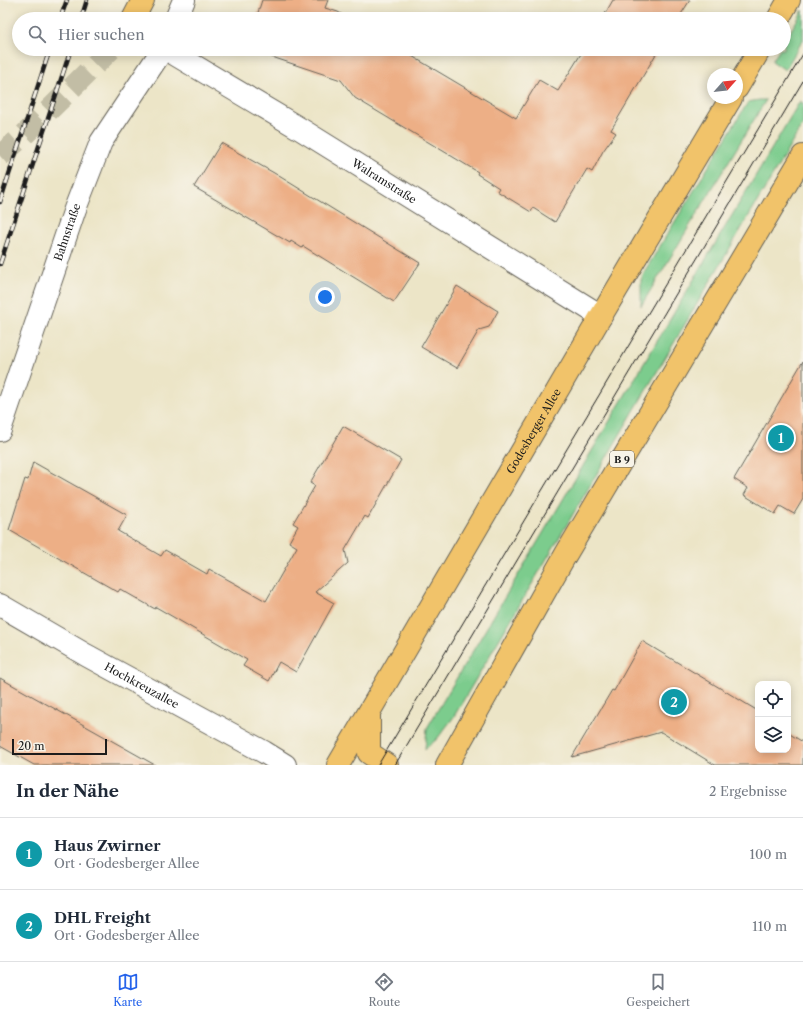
<!DOCTYPE html>
<html lang="de">
<meta charset="utf-8">
<style>
:root{--surface:#fff;--page:#f6f6f7;--text:#1f2937;--muted:#747a83;--line:#e0e1e3;--accent:#2563eb}
body{margin:0;font-family:"Libre Caslon Text",serif;background:var(--page);color:var(--text)}
.controls{position:absolute;right:12px;bottom:12px;display:grid;overflow:hidden;border-radius:8px;box-shadow:0 2px 10px #0003}
.controls button{width:36px;height:36px;display:grid;place-items:center;padding:0;border:0;border-bottom:1px solid var(--line);background:var(--surface);color:var(--text);font:20px sans-serif}
.compass{position:absolute;left:707px;top:68px;width:36px;height:36px;border-radius:50%;background:var(--surface);box-shadow:0 2px 10px #0003;rotate:63deg}
.scale{position:absolute;left:12px;bottom:10px;width:95px;box-sizing:border-box;padding-left:4px;border:2px solid #1c1c1c;border-top:0;font-size:11px;line-height:14px;white-space:nowrap;color:#1c1c1c;-webkit-text-stroke:3px #f7f3e8;paint-order:stroke}
.you{position:absolute;left:325px;top:297px;width:14px;height:14px;margin:-10px;border:3px solid #fff;border-radius:50%;background:#1a73e8;box-shadow:0 0 0 6px #1a73e833}
.badge{display:grid;place-items:center;width:26px;height:26px;border-radius:50%;background:var(--accent);color:#fff;font-size:13px;font-weight:700}
.pin{position:absolute;translate:-50% -50%;border:2px solid #fff;box-shadow:0 1px 4px #0006}
.list{margin:0;padding:0;list-style:none}
h2{display:flex;justify-content:space-between;align-items:center;height:52px;margin:0;padding:0 16px;font-size:17px}
h2 small{font-size:13px;font-weight:400;color:var(--muted)}
.list li{display:grid;grid-template-columns:26px 1fr auto;gap:12px;align-items:center;box-sizing:border-box;height:72px;padding:0 16px;border-top:1px solid var(--line)}
.list b{display:block;font-size:15px;white-space:nowrap}
.list p{margin:0;font-size:13px;white-space:nowrap;color:var(--muted)}
.list em{font-size:13px;font-style:normal;color:var(--muted)}
.icon{flex:none;width:22px;height:22px;fill:none;stroke:currentColor;stroke-width:2;stroke-linecap:round;stroke-linejoin:round}
.map{position:relative;flex:none;width:803px;height:765px;overflow:hidden}
.search{position:absolute;background:var(--surface);box-shadow:0 2px 10px #0003;left:12px;right:12px;top:12px;height:44px;display:flex;align-items:center;gap:10px;box-sizing:border-box;padding:0 14px;border-radius:22px;color:var(--muted);font-size:15px}
.sheet{height:196px;background:var(--surface)}
nav{display:flex;justify-content:space-around;align-items:center;box-sizing:border-box;height:56px;border-top:1px solid var(--line);background:var(--surface);font-size:11px;color:var(--muted)}
nav a{display:grid;justify-items:center;gap:2px}
nav .on{color:var(--accent)}
.map>svg:first-child{display:block}
.green{fill:#7bcc8d;stroke:#4c7454}
.building{fill:#edaf86}
.lines{fill:none;stroke-linecap:round;stroke-linejoin:round}
.major-tunnel{stroke:#c2bda5;stroke-width:22;stroke-dasharray:22 11;stroke-linecap:butt}
.minor-casing{stroke:#656258;stroke-width:24}
.major-casing{stroke:#656258;stroke-width:24}
.minor{stroke:#fff;stroke-width:22}
.major{stroke:#f1c36a;stroke-width:22}
.tram{stroke:#1c1c1c;stroke-width:1}
.rail-casing{stroke:#1c1c1c;stroke-width:4.5}
.rail{stroke:#f7f3e8;stroke-width:3;stroke-dasharray:9;stroke-linecap:butt}
.labels{text-anchor:middle;stroke-width:3;stroke-linejoin:round;paint-order:stroke}
.shield{fill:#f7f3e8;stroke:#5e5c59;stroke-width:1}
.shield-label{font-size:10px;font-weight:bold;fill:#1c1c1c}
.street-label{font-size:11px;fill:#1c1c1c;stroke:#f7f3e8}
</style>
<div class="map">
<svg width="803" height="765" viewBox="0 0 803 765">
<rect width="100%" height="100%" fill="#f7f3e8"/>
<filter id="ink" filterUnits="userSpaceOnUse"><feTurbulence type="fractalNoise" baseFrequency=".025" numOctaves="2"/><feDisplacementMap in="SourceGraphic" scale="8" xChannelSelector="R" yChannelSelector="G"/><feConvolveMatrix kernelMatrix="1 2 1 2 8 2 1 2 1" color-interpolation-filters="sRGB"/></filter>
<filter id="wash" filterUnits="userSpaceOnUse"><feTurbulence type="fractalNoise" baseFrequency=".012" numOctaves="4" result="noise"/><feDisplacementMap in="SourceGraphic" scale="16" xChannelSelector="R" yChannelSelector="G"/><feGaussianBlur stdDeviation="0.9" result="paint"/><feColorMatrix in="noise" values="0 0 0 0 0 0 0 0 0 0 0 0 0 0 0 0 0 1.4 0 .05"/><feComposite in="paint" operator="in"/></filter>
<g filter="url(#wash)">
<rect width="100%" height="100%" fill="#ece5c7"/>
<!-- green -->
<g class="green">
<polygon points="803,10 803,40 785,70 772,61 780,49 784,49 784,42"/>
<polygon points="759,100 766,100 641,306 641,280 646,269 748,102"/>
<polygon points="800,101 803,103 803,124 453,718 437,739 425,749 427,728"/>
</g>
<g id="blocks">
<!-- building -->
<g class="building">
<polygon points="262,0 328,0 325,8 338,12 349,19 256,19"/>
<polygon points="613,0 690,0 678,19 602,19"/>
<polygon points="248,49 400,49 516,118 539,80 558,91 584,49 659,49 611,130 616,133 603,151 592,172 587,169 555,222 533,208 531,212 497,191 499,188 477,174 478,172 355,98 341,80"/>
<polygon points="221,143 274,173 420,263 394,302 303,246 302,248 291,241 290,243 194,187"/>
<polygon points="457,286 498,311 489,327 479,330 457,368 421,347"/>
<polygon points="803,361 803,499 794,514 780,506 775,514 744,495 748,488 734,479"/>
<polygon points="343,426 401,460 368,518 365,516 345,550 348,563 315,592 334,603 296,672 279,662 269,681 243,666 247,660 156,607 155,609 120,589 118,592 9,530 25,479 28,480 33,462 127,515 118,531 161,556 165,550 207,574 209,569 266,601 297,547 289,542 298,526 293,523 315,486 310,483"/>
<polygon points="642,641 758,711 758,750 788,750 788,733 803,742 803,765 715,765 661,732 572,757 612,690 614,691"/>
<polygon points="0,678 155,765 34,765 0,746"/>
</g>
</g>
</g>
<g filter="url(#ink)">
<use href="#blocks" fill-opacity="0" stroke="#656258" stroke-width="1"/>
<g class="lines">
<!-- major-tunnel -->
<polyline class="major-tunnel" points="0,156 23,136 111,49"/>
<!-- minor casing -->
<g class="minor-casing">
<g id="minor">
<polyline points="176,19 184,0"/>
<path id="s1" d="M 166,49 L 302,130 L 601,316"/>
<path id="s2" d="M 0,430 L 75,209 L 101,142 L 163,49"/>
<path id="s3" d="M 0,605 L 86,655 L 264,752 L 285,765"/>
</g>
</g>
<!-- major casing -->
<g class="major-casing">
<g id="major">
<polyline points="133,19 143,0"/>
<polyline points="778,19 789,0"/>
<polyline points="737,88 760,49"/>
<polyline points="369,713 369,753 387,765"/>
<path id="s4" d="M 338,765 L 601,316 L 731,98"/>
<polyline points="447,765 566,554 803,156"/>
</g>
</g>
<!-- minor -->
<use href="#minor" class="minor"/>
<!-- major -->
<use href="#major" class="major"/>
<!-- tram -->
<g class="tram">
<polyline points="378,765 803,54"/>
<polyline points="395,765 803,81"/>
</g>
<!-- rail casing -->
<g class="rail-casing">
<g id="rail">
<polyline points="60,19 67,0"/>
<polyline points="81,19 87,0"/>
<polyline points="0,202 50,49"/>
<polyline points="0,264 71,49"/>
</g>
</g>
<!-- rail -->
<use href="#rail" class="rail"/>
</g>
</g>
<g class="labels">
<!-- shield labels -->
<rect class="shield" x="610" y="451" width="24" height="16" rx="3"/>
<g class="shield-label">
<text x="622" y="463">B 9</text>
</g>
<!-- street labels -->
<g class="street-label">
<text dy="4" stroke="none"><textPath href="#s1" startOffset="255">Walramstraße</textPath></text>
<text dy="4" stroke="none"><textPath href="#s2" startOffset="209">Bahnstraße</textPath></text>
<text dy="4" stroke="none"><textPath href="#s4" startOffset="387">Godesberger Allee</textPath></text>
<text dy="4" stroke="none"><textPath href="#s3" startOffset="163">Hochkreuzallee</textPath></text>
</g>
</g>
</svg>
<div class="controls">
<button><svg class="icon" aria-label="locate" viewBox="0 0 24 24"><circle cx="12" cy="12" r="6"/><path d="M12 2v4M12 18v4M2 12h4M18 12h4"/></svg></button>
<button><svg class="icon" aria-label="layers" viewBox="0 0 24 24"><path d="M12 4l9 5-9 5-9-5zM3 14l9 5 9-5"/></svg></button>
</div>
<svg class="compass" viewBox="-18 -18 36 36"><path d="M0-13l5 13h-10z" fill="#e53935"/><path d="M0 13l5-13h-10z" fill="#747a83"/></svg>
<div class="scale">20 m</div>
<div class="you"></div>
<div class="pin badge" style="left:781px;top:438px;background:#0f9aa8">1</div>
<div class="pin badge" style="left:674px;top:702px;background:#0f9aa8">2</div>
<div class="search"><svg class="icon" aria-label="search" viewBox="0 0 24 24"><circle cx="10" cy="10" r="6"/><path d="M15 15l6 6"/></svg>Hier suchen</div>
</div>
<section class="sheet">
<h2>In der Nähe<small>2 Ergebnisse</small></h2>
<ul class="list">
<li><span class="badge" style="background:#0f9aa8">1</span><div><b>Haus Zwirner</b><p>Ort · Godesberger Allee</p></div><em>100 m</em></li>
<li><span class="badge" style="background:#0f9aa8">2</span><div><b>DHL Freight</b><p>Ort · Godesberger Allee</p></div><em>110 m</em></li>
</ul>
</section>
<nav>
<a class="on"><svg class="icon" aria-label="map" viewBox="0 0 24 24"><path d="M3 6l6-2 6 2 6-2v14l-6 2-6-2-6 2zM9 4v14M15 6v14"/></svg>Karte</a>
<a><svg class="icon" aria-label="directions" viewBox="0 0 24 24"><path d="M12 3l9 9-9 9-9-9zM9 14v-3h6M13 9l2 2-2 2"/></svg>Route</a>
<a><svg class="icon" aria-label="saved" viewBox="0 0 24 24"><path d="M7 4h10v16l-5-4-5 4z"/></svg>Gespeichert</a>
</nav>
